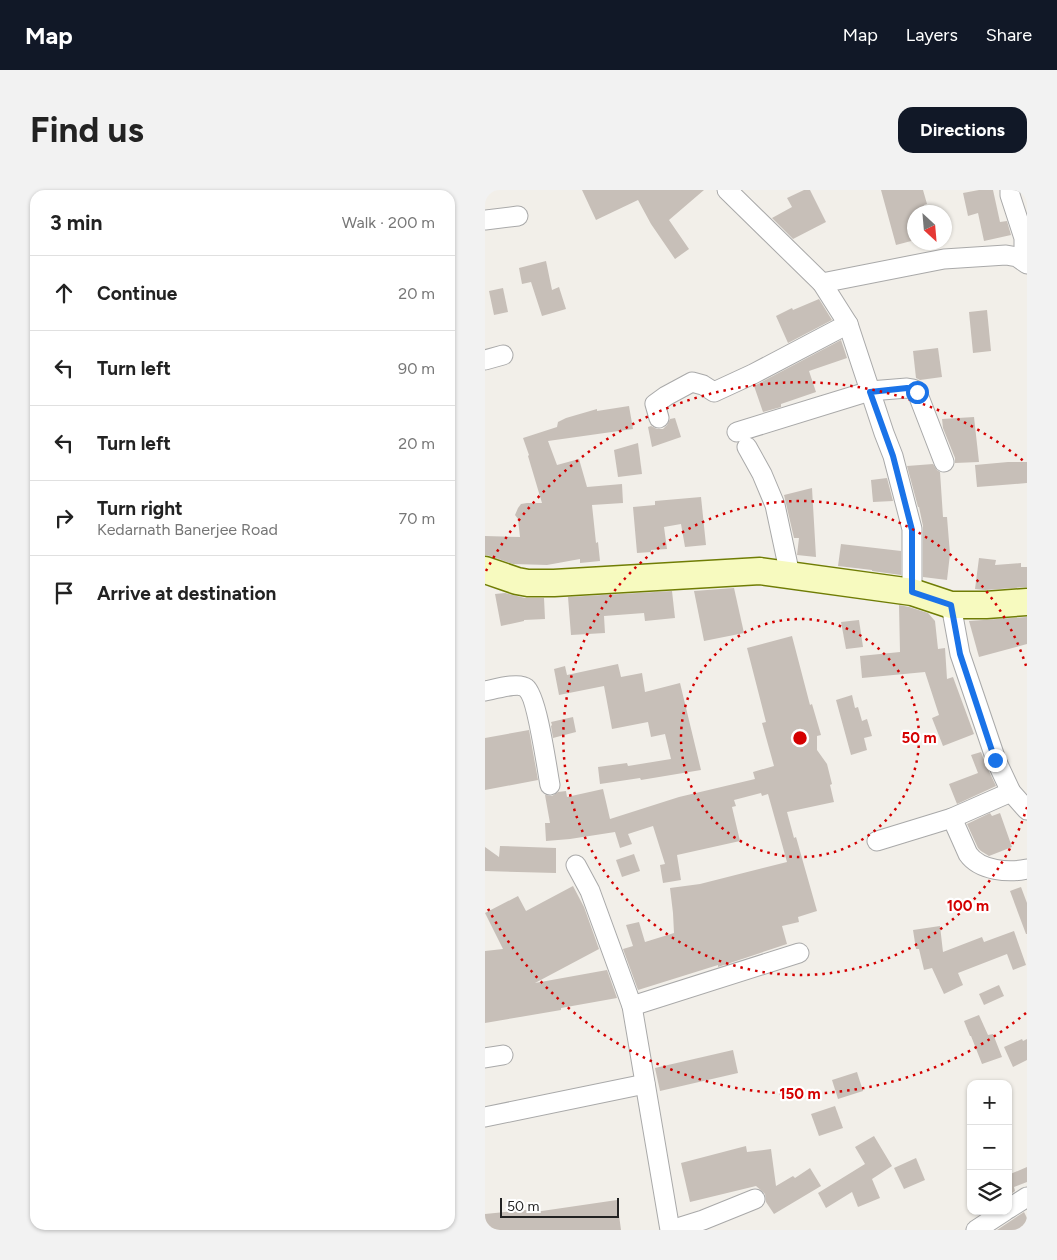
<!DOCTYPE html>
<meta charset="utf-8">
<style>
:root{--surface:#fff;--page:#f2f2f2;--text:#222;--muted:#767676;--line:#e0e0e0;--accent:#111827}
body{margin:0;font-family:Figtree,sans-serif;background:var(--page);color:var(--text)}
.controls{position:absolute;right:15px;bottom:15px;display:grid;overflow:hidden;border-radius:10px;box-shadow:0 1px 4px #0004}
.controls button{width:45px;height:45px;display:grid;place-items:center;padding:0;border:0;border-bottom:1px solid var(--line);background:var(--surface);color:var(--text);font:25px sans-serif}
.compass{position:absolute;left:422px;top:15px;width:45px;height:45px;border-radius:50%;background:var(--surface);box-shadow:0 1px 4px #0004;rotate:154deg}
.scale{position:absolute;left:15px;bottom:12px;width:119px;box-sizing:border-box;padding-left:5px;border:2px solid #222;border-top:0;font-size:14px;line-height:18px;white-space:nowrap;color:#222;-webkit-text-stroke:4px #fff;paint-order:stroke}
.stop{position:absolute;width:15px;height:15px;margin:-11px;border:4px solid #1a73e8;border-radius:50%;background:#fff}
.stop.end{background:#1a73e8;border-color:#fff;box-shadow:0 1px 5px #0008}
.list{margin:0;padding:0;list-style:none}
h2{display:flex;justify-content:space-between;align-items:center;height:65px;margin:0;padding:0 20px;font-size:21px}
h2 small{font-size:16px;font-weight:400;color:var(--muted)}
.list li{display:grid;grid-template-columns:32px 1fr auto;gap:15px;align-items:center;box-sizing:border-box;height:75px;padding:0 20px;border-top:1px solid var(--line)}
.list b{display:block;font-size:19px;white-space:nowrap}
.list p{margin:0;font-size:16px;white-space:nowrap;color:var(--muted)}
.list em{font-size:16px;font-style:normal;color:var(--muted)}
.icon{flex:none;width:28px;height:28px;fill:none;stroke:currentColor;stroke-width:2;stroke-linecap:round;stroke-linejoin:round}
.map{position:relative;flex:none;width:542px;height:1040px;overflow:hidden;border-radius:15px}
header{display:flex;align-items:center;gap:30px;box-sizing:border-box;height:70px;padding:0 25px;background:var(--accent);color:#fff}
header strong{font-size:24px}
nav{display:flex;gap:28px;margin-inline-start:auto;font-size:18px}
.intro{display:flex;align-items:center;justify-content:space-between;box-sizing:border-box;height:120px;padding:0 30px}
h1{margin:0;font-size:35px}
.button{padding:12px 22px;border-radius:15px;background:var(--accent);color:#fff;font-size:18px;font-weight:700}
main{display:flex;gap:30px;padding:0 30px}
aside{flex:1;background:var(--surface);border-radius:15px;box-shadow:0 1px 4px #0004}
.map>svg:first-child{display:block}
.building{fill:#c7bfb8}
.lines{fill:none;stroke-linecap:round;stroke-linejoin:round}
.street-casing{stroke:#a9a9a9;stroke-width:21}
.secondary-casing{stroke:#707d05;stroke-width:29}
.street{stroke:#fff;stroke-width:19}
.secondary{stroke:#f7fabf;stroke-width:26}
.route{stroke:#1a73e8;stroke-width:6}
.ring{fill:none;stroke:#d40000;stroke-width:2.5;stroke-dasharray:2.5 5}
.centre{fill:#d40000;stroke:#fff;stroke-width:2.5}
.ring-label{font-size:15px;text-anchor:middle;font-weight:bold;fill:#d40000;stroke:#fff;stroke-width:4.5;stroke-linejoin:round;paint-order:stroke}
</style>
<header>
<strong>Map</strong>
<nav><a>Map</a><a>Layers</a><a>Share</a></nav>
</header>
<div class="intro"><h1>Find us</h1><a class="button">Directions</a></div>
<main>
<aside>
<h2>3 min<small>Walk · 200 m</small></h2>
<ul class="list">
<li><svg class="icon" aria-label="ahead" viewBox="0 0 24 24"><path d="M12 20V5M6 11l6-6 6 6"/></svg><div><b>Continue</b></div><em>20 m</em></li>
<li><svg class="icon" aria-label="left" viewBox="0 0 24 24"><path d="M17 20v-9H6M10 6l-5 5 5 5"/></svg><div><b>Turn left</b></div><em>90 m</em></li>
<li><svg class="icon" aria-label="left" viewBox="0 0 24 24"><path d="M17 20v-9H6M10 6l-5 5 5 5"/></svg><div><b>Turn left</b></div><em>20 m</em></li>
<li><svg class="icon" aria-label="right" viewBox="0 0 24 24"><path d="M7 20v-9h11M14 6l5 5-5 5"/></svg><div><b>Turn right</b><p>Kedarnath Banerjee Road</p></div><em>70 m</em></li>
<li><svg class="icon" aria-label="arrive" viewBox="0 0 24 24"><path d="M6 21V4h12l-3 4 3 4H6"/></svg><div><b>Arrive at destination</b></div></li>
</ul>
</aside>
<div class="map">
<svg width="542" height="1040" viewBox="0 0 542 1040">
<rect width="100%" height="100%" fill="#f2efe9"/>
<!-- building -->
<g class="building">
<polygon points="97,0 219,0 184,30 204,59 190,69 166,34 153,10 111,30"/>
<polygon points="319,0 325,0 341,32 308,49 287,28 307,17 302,8"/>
<polygon points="396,0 438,0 442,14 439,15 441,22 430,22 430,50 411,55"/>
<polygon points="494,0 508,0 515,32 522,31 526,45 499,51 493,23 483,26 478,3"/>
<polygon points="61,71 67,100 74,97 81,119 57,126 46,92 37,94 34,78"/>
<polygon points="18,98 23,122 9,125 4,101"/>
<polygon points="334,109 347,130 303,153 291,126 307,118 308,120"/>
<polygon points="502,120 506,161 488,163 484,122"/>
<polygon points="356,150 362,168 324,181 331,202 296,214 296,217 278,222 269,196"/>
<polygon points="453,158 457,187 435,190 431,188 428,161"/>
<polygon points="144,216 148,239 63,251 72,275 94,269 102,297 137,294 138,313 107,315 111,353 113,352 115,371 95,373 95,369 62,375 28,374 5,366 0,365 0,346 35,347 33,329 30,325 33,318 36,314 42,313 57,313 43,266 44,265 38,248 72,237 73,232 81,228 112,219 112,221"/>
<polygon points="489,227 494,272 470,273 470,268 458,238 457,229"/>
<polygon points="190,228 196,247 167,257 163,237 166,236 172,239 178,239 182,235 185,229"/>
<polygon points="153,253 157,284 133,287 129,260"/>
<polygon points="523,272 542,272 542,293 492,297 490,275"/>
<polygon points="448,274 452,280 455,282 458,327 462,327 465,364 462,390 438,387 438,336 434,317 433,317 422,276"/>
<polygon points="402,288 408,311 388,312 386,290"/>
<polygon points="327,298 331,367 312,365 314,348 309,348 299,305"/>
<polygon points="216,307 221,355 200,357 196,334 179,337 182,359 166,360 166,362 152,363 148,317 170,315 170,311"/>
<polygon points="356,354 416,361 416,385 387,381 387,380 353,376"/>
<polygon points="494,368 511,370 510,375 536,373 536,377 542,377 542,397 500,400 490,399"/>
<polygon points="249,398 259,443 219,451 209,401"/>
<polygon points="187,401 190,428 160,431 159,423 119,426 120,443 86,445 83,407"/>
<polygon points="20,403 40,408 59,408 60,429 39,430 39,431 16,436 10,404"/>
<polygon points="414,415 424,417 443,423 450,431 453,459 460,458 462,489 468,487 489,544 458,556 447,528 454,525 440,482 377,488 375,466 415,462"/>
<polygon points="542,427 542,454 494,467 484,431"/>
<polygon points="374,430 378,457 361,459 356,432"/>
<polygon points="307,446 325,515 327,514 336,545 332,546 332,560 342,574 347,594 345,595 349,612 302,622 309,648 311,647 332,721 313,727 314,732 297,736 302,754 233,777 233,775 153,800 138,759 148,756 141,735 154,732 160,752 189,743 188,723 185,698 215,694 302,672 283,604 277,606 276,603 249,610 251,616 247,617 255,651 192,665 196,690 178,693 175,675 180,674 168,636 143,644 147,654 135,658 130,642 85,649 61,651 60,633 65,633 60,605 67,606 73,602 81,601 82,607 118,599 125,629 194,607 270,589 268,582 289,576 277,533 281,532 262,458"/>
<polygon points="133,474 136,487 157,483 160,502 195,493 216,580 156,590 155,588 115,594 113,577 142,573 143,576 186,569 180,544 166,547 163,532 127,539 119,496 74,505 69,479 80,476 82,485"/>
<polygon points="367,505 370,518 373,517 377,531 382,529 387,546 379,548 382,560 366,565 351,510"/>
<polygon points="88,527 91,542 68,548 66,536 67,535 66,532"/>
<polygon points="44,540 53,590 0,600 0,548"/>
<polygon points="496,562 501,575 511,596 472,614 464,594 493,583 486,565"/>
<polygon points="505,623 507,626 515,623 527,657 504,666 496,661 493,658 482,634"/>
<polygon points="15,656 71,658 71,683 0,681 0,657 14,667"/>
<polygon points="149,664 155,681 137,687 131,670"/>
<polygon points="88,696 99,717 114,759 50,793 122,780 132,808 76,818 76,820 0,833 0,761 18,759 0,723 33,706 41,721"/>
<polygon points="536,697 542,713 542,744 541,744 525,701"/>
<polygon points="455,736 458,762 497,747 499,752 529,741 541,775 528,780 522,764 473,783 478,795 459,804 447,778 439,780 434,759 431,759 428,740"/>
<polygon points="514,795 519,806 499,815 494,804"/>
<polygon points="494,825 503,845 508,844 517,867 497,874 486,846 485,846 479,831"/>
<polygon points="537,849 538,851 542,849 542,870 528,877 519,857"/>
<polygon points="248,860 253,883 175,901 170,878"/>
<polygon points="372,882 378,901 353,909 347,890"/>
<polygon points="350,916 358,938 334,946 326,924"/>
<polygon points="389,946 407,976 387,989 395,1008 373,1017 367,1002 341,1018 333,1003 380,974 370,957"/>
<polygon points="261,956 262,962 286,959 291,996 308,986 310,988 325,978 336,996 289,1024 281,1012 280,1004 271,996 205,1012 196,973"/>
<polygon points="431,968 440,990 419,999 409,978"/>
<polygon points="542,977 542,992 529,997 530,1001 523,1006 523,985"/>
<polygon points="132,1010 136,1040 0,1040 0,1024 50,1019 50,1022"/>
<polygon points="539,1022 542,1028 542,1040 512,1040"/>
</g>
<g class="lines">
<!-- street casing -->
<g class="street-casing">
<g id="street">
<polyline points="242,0 337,93 363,134 399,243 408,266 427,339 427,402"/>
<polyline points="525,0 525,5 539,48 539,60 536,69"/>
<polyline points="0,30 33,26"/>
<polyline points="337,93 459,69 521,65 532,67 542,74"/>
<polyline points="0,170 18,165"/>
<polyline points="174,228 170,214 181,206 207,192 218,195 229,202 268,184 363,134"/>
<polyline points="252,242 385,201 422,198 428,199 432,202 459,272"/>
<polyline points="262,257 277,284 290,315 305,385"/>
<polyline points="466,415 475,464 511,570 526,602 542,620"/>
<path d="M 0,501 C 10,499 34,492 41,498 C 52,506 62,579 65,595"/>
<polyline points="467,628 526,602"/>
<path d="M 392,651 L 467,628 L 483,664 C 495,681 524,683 542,679"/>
<polyline points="91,675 105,701 147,816 185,1040"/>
<polyline points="147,816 314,763"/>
<polyline points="0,868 18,865"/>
<polyline points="0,927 160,894"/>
<polyline points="523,1019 542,1007"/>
<polyline points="186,1040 218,1030 270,1009"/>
<polyline points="491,1040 520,1021"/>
</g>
</g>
<!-- secondary casing -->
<g class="secondary-casing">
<polyline id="secondary" points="0,380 32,391 43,393 69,393 275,381 427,402 466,415 501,415 542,412"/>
</g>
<!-- street -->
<use href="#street" class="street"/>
<!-- secondary -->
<use href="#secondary" class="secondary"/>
</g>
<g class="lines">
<!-- route -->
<polyline class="route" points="432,202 428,199 422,198 385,202 408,266 427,340 427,402 466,415 475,464 510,570"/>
</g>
<!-- distance rings -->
<g class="ring">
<circle cx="315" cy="548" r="119"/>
<path d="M542 617A237 237 0 1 1 542 479"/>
<path d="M541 823A356 356 0 0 1 1 715M1 381A356 356 0 0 1 541 273"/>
</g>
<circle cx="315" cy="548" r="8" class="centre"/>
<g class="ring-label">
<text x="434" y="553">50 m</text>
<text x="483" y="721">100 m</text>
<text x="315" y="909">150 m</text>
</g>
</svg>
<div class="controls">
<button>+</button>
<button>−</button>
<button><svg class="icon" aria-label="layers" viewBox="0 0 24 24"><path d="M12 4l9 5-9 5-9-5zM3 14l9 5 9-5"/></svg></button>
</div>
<svg class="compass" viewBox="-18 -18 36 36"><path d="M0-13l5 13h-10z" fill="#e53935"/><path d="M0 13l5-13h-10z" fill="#767676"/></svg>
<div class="scale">50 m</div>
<div class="stop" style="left:432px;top:202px"></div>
<div class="stop end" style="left:510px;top:570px"></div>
</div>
</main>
